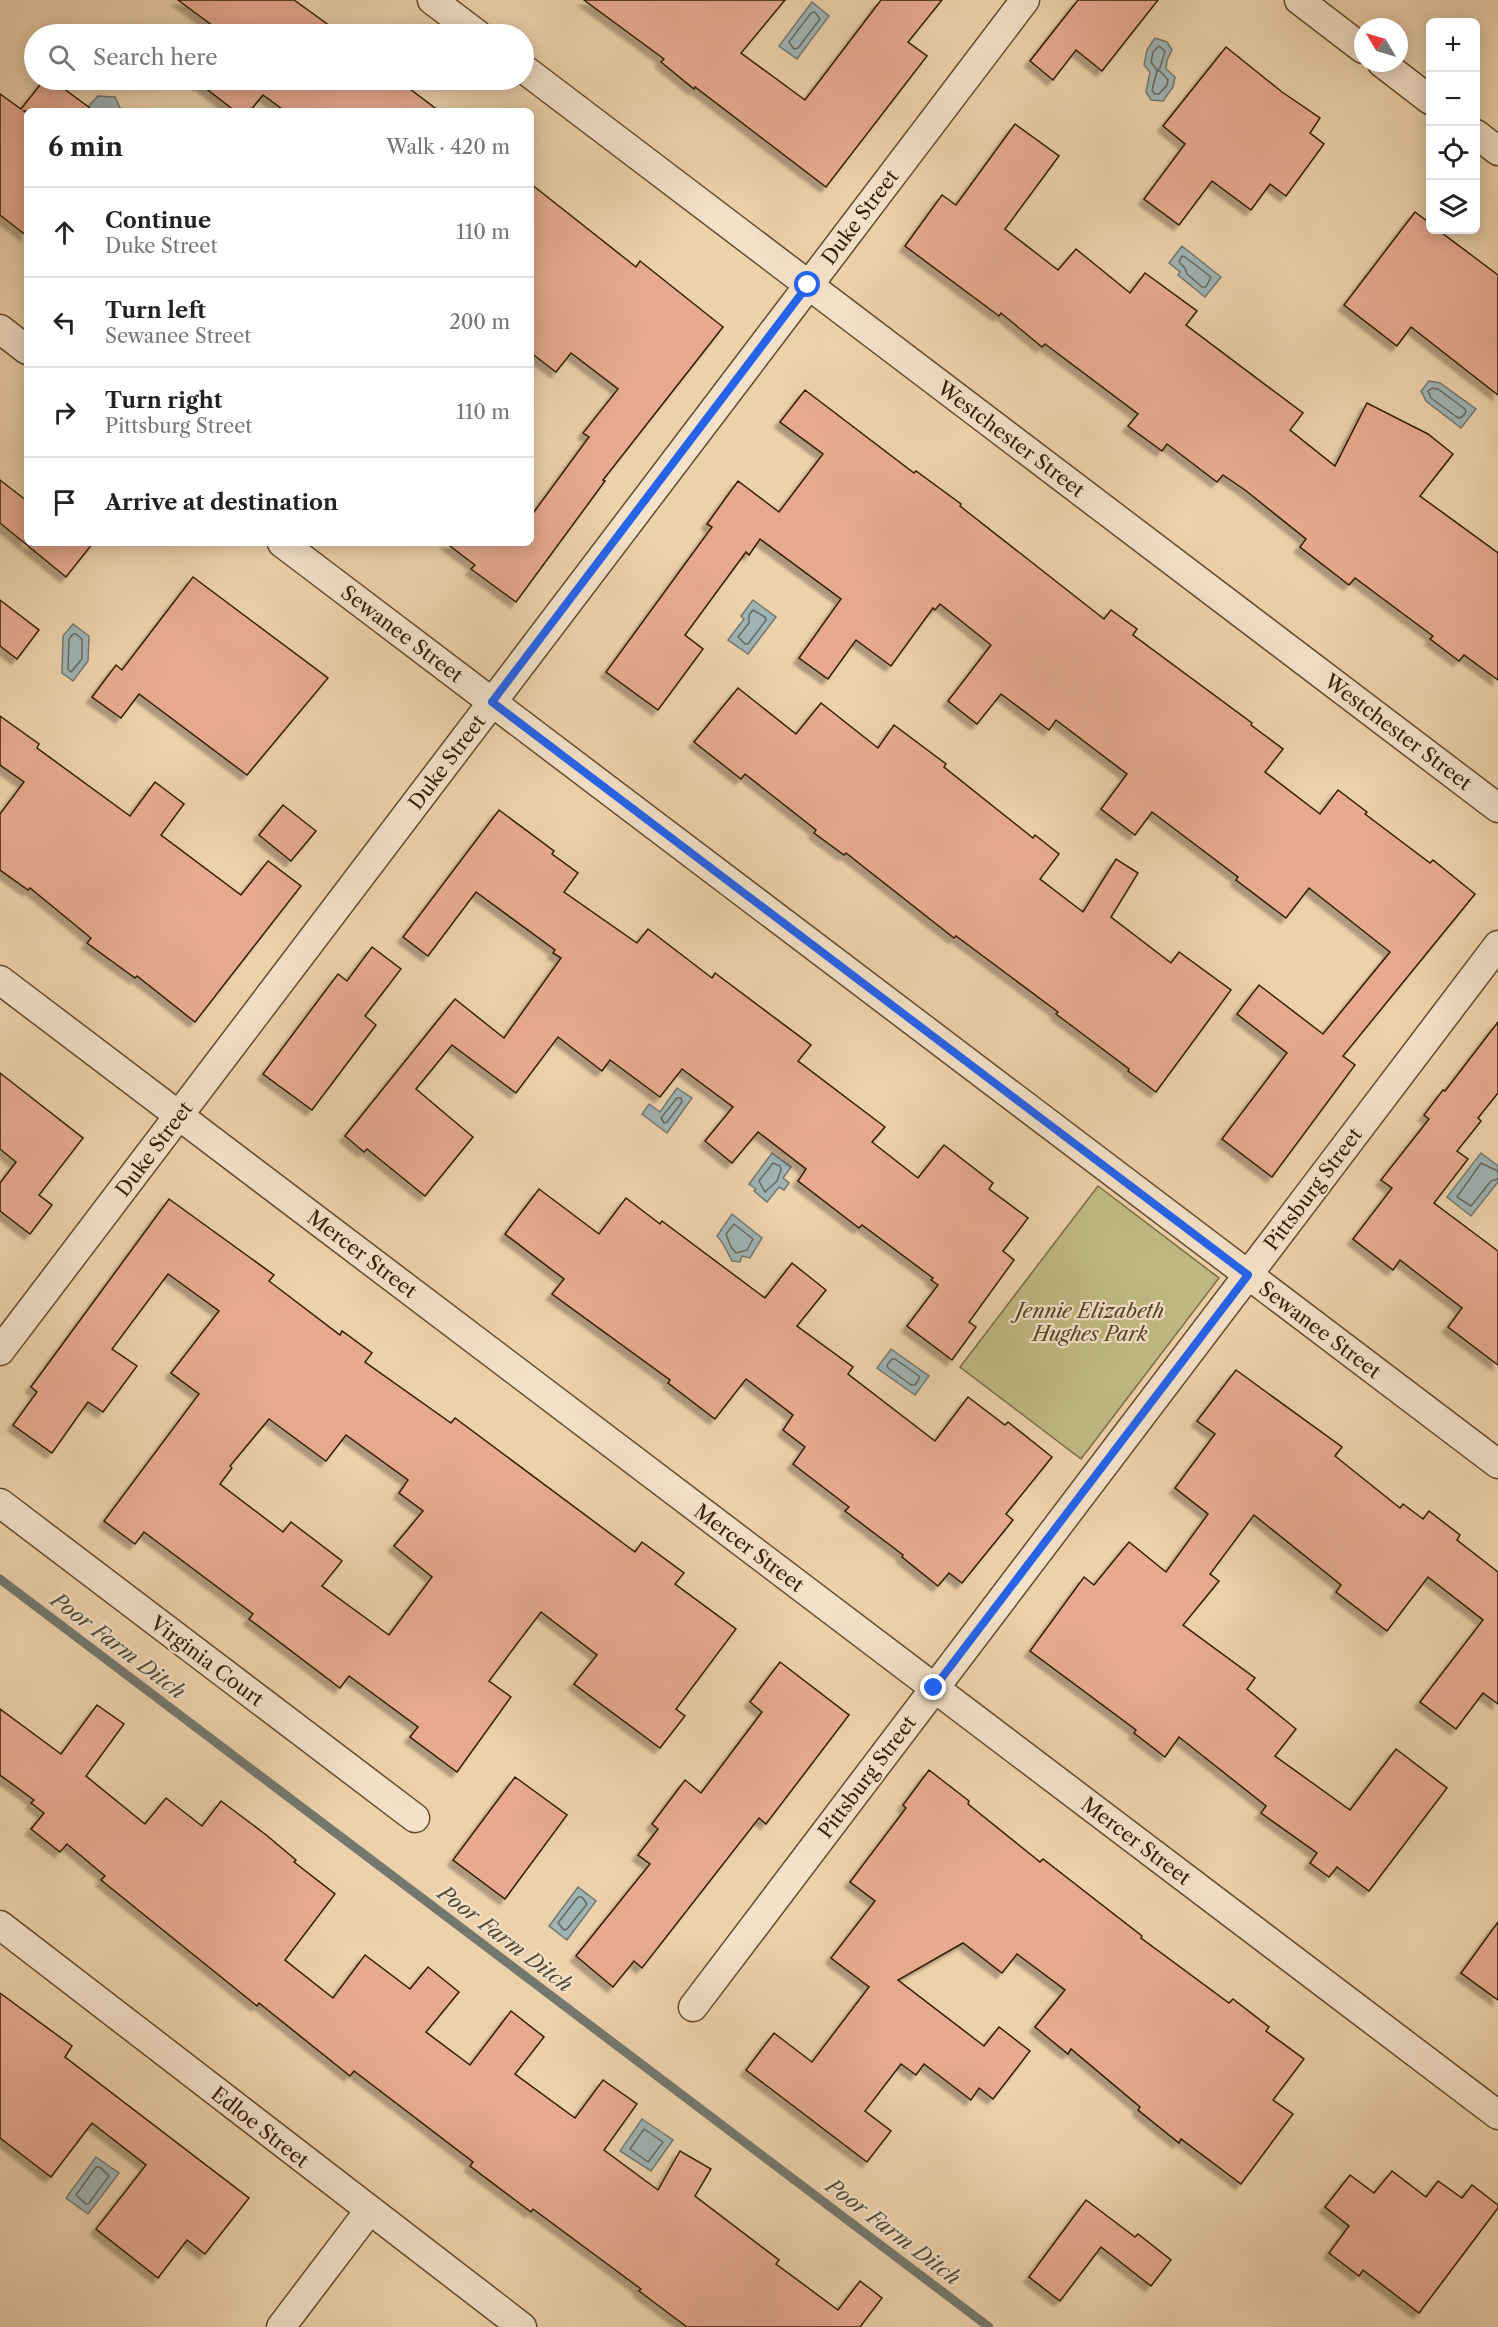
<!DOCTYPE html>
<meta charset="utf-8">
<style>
:root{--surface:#fff;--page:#f6f6f6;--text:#222;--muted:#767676;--line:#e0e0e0}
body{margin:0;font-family:"Libre Caslon Text",serif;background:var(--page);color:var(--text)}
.controls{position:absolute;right:18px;top:18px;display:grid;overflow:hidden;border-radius:9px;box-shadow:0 3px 15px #0003}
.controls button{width:54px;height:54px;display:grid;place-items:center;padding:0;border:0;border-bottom:2px solid var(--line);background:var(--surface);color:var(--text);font:30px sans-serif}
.compass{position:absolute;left:1354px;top:18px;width:54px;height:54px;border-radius:50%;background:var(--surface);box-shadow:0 3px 15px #0003;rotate:308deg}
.stop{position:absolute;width:18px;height:18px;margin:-14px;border:4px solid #2563eb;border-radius:50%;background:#fff}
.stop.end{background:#2563eb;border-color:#fff;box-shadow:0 2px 6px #0008}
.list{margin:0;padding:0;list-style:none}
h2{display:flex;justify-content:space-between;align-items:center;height:78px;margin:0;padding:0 24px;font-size:26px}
h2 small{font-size:20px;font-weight:400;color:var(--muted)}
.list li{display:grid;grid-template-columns:39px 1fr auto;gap:18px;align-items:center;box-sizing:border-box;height:90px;padding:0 24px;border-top:2px solid var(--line)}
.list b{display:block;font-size:22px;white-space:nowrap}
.list p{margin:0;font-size:20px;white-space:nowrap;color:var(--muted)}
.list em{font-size:20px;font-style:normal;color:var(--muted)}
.icon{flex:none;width:33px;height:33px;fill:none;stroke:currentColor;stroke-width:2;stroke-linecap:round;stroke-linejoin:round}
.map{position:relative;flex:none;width:1498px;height:2327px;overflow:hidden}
.search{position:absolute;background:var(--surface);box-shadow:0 3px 15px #0003;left:24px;top:24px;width:510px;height:66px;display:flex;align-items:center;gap:15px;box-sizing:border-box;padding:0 21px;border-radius:33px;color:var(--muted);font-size:22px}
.panel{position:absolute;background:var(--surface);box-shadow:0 3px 15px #0003;left:24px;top:108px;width:510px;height:438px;border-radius:9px}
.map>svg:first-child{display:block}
.green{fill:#c0b983;stroke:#796c43;stroke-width:1.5}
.water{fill:#9eb4b5;stroke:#73786e;stroke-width:1.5}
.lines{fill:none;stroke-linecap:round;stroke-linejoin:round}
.shore{stroke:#68695c;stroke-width:1.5}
.stream{stroke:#73786e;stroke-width:9}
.building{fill:#e7aa90;stroke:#321e03;stroke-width:1.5;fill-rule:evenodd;filter:url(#shadow)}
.street-casing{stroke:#614b2d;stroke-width:31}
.street{stroke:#f3e1c8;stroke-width:28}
.route{stroke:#2563eb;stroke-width:8}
.labels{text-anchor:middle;stroke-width:4.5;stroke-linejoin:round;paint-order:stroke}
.street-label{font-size:20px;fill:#321e03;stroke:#f3e1c8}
.park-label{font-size:20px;font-style:italic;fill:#564523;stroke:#f3e1c8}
.water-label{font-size:21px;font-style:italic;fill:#524b38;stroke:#f3e1c8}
</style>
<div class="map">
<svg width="1498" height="2327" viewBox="0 0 1498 2327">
<defs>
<filter id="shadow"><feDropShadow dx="-5.5" dy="5.5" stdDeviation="1.5" flood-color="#0004"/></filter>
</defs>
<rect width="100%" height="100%" fill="#edd1ab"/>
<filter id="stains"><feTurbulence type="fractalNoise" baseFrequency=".00333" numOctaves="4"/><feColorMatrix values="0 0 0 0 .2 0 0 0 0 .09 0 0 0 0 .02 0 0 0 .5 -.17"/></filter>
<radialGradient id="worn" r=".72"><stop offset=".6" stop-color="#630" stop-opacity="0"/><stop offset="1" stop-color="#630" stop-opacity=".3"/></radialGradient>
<!-- green -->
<polygon class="green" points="1098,1186 1219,1278 1081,1459 960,1367"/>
<!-- water -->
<g class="water">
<polygon points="812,2 829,16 797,59 779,46"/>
<polygon points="1155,38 1167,42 1172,50 1167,60 1166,69 1175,77 1173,87 1163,101 1151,100 1146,92 1150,72 1144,65 1147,50"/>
<polygon points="98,96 115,97 120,108 129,111 84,111"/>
<polygon points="1182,246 1221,277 1205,297 1178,275 1180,272 1169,263"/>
<polygon points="1429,381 1440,383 1476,409 1461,428 1426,401 1421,391"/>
<polygon points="753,600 776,617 748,654 728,640 744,619 741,616"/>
<polygon points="73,624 89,636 88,661 73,681 62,673 63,636"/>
<polygon points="677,1088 692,1098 667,1133 642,1114 649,1104 660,1112"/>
<polygon points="772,1153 791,1167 783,1178 789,1183 784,1190 779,1187 767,1202 754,1191 756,1189 749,1184"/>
<polygon points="1481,1153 1498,1166 1498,1182 1471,1216 1447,1197"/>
<path d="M 732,1214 L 762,1238 L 750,1258 L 742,1256 L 740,1262 L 732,1261 C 727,1252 724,1243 717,1236 Z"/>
<polygon points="891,1349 929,1376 915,1395 877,1368"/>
<polygon points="578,1887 596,1901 567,1940 549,1926"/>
<polygon points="642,2119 673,2140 651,2171 620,2151"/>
<polygon points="96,2157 119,2173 88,2214 66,2198"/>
</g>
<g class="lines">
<!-- shore -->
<g class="shore">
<polygon points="811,13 815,12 820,19 798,48 794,49 789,42"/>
<polygon points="1159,46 1165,51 1160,68 1157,70 1151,62 1153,52"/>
<polygon points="1157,71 1160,71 1168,80 1167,85 1159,94 1155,94 1152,90"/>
<polygon points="1182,256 1185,257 1211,277 1206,287 1202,287 1187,274 1185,268 1179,262"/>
<polygon points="1432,388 1438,389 1465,409 1466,412 1462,417 1458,418 1431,398 1428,391"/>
<polygon points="753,610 765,617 766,620 748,644 745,644 738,637 749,623 749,615"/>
<polygon points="73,634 76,634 82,639 82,659 71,672 68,669 69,639"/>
<polygon points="677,1098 681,1098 682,1102 667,1122 664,1123 661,1118"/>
<polygon points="773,1163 780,1166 781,1170 777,1181 765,1192 759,1181"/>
<polyline points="1498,1171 1481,1163 1457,1197 1471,1206 1491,1181 1498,1179"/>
<polygon points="734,1224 753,1239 747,1250 736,1253 731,1247 726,1234"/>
<polygon points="892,1359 895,1359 919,1376 919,1379 915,1385 911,1385 888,1368 887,1365"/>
<polygon points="578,1897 582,1897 587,1904 567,1929 564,1930 558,1923"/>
<polygon points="644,2129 663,2142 648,2162 630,2149"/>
<polygon points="96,2167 100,2167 109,2176 89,2203 86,2204 76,2195"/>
</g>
<!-- stream -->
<polyline class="stream" points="0,1579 989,2327"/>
</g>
<!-- building -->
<g class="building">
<polygon points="178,0 294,0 341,34 224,34"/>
<polygon points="584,0 785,0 741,53 805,100 881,0 942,0 908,42 927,56 826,187 695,87 694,89 661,62 664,59"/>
<polygon points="1078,0 1158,0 1102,71 1076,50 1053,80 1030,61"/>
<polygon points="1226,47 1282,92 1320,118 1310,133 1324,144 1286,196 1270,184 1251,210 1212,181 1179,225 1144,199 1185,144 1163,126"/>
<polygon points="44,80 52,80 94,111 24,111 27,113 27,236 0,215 0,94 21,109"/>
<polygon points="195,80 398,80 439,111 285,111 263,95 250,111 235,111"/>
<polygon points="1015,124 1059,156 1005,229 1058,270 1076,249 1130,293 1145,273 1197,311 1186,325 1303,413 1290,430 1335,466 1367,403 1428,434 1453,454 1420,496 1498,553 1498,680 1464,655 1459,661 1430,639 1433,636 1355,578 1349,585 1300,547 1306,539 1245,490 1223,475 1217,482 1167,444 1162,451 1128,426 1138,414 1045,344 1042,347 1001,313 999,316 905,246 942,195 956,205"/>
<polygon points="531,184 636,267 640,261 723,327 603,480 605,481 516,602 471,569 475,565 446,543 531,543 531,516 589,437 583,433 618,389 571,353 556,372 531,353"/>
<polygon points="1415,212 1431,224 1431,230 1438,230 1498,275 1498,395 1411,327 1397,346 1344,305"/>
<polygon points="805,390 914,473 916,471 961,504 960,506 1104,619 1111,610 1137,629 1133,635 1252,723 1251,725 1283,749 1265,772 1320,814 1338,790 1367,812 1365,814 1430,863 1433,860 1475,894 1343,1056 1355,1065 1272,1177 1222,1139 1287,1053 1237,1014 1259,985 1323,1034 1390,952 1309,888 1286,918 1236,880 1238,877 1152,812 1135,835 1101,809 1127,774 1056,720 1049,730 1001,694 977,724 948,701 991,645 940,604 935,610 933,608 891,666 856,640 828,679 799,658 841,599 760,539 749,555 746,552 685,635 703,649 658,710 606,672 712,527 707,524 738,481 779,512 823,454 780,422"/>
<polygon points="0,480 27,501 27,543 93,543 66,577 0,523"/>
<polygon points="193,577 328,678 247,775 139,694 121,718 92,697 116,665 122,670"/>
<polygon points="0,600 39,630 17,659 0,646"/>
<polygon points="738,688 796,734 821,703 878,748 894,725 946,764 944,767 1033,838 1035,835 1059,854 1040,879 1083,912 1116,859 1138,873 1111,917 1171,963 1179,952 1231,990 1156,1092 1128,1071 1129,1069 1056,1014 1058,1012 956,936 954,938 846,853 844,855 814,833 816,830 745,774 741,779 694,742"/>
<polygon points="0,716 39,744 37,748 130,816 155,782 184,804 161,835 241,895 268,861 301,886 195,1022 137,976 135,978 87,943 91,938 30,888 28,890 0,870 0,814 24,782 0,765"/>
<polygon points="283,805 316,831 291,861 259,835"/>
<polygon points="499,810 554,851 552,854 578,873 564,892 637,943 648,929 712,978 715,973 811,1045 798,1061 885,1127 872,1142 918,1178 944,1145 993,1183 989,1189 1028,1218 1003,1251 1014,1260 969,1322 976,1327 952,1360 907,1326 938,1285 931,1280 933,1278 862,1225 859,1228 798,1181 806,1169 758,1132 732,1163 705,1141 733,1107 682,1069 660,1097 610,1060 602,1071 558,1037 516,1093 452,1045 416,1089 473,1137 425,1196 367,1149 364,1152 345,1136 455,999 504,1038 561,958 553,953 555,950 476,892 428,956 403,937"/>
<polygon points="372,947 401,969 365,1016 376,1025 312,1110 263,1074 338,974 347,981"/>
<polygon points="1498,1022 1498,1093 1478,1118 1481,1121 1457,1151 1468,1159 1434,1203 1498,1251 1498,1365 1448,1327 1462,1308 1400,1260 1393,1270 1353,1239 1392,1188 1381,1180 1429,1119 1424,1115 1443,1090 1445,1091"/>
<polygon points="0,1073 83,1138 39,1195 52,1205 30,1234 0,1211 0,1183 16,1162 0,1149"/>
<polygon points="539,1189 599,1234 626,1198 660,1224 662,1221 765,1298 792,1263 826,1290 797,1326 853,1367 848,1374 935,1441 968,1397 1005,1425 1008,1422 1052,1457 1006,1514 1013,1520 962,1583 949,1573 938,1586 902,1557 903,1555 845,1511 849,1507 793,1464 805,1447 783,1430 793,1415 746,1379 715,1419 668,1383 670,1380 552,1294 564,1279 505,1234"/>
<path d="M 169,1199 L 274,1275 L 269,1281 L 340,1335 L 342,1331 L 372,1353 L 365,1362 L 451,1423 L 455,1418 L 635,1552 L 642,1542 L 684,1573 L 675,1584 L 736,1629 L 676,1709 L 685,1716 L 660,1748 L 574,1684 L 597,1655 L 541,1612 L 489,1681 L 511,1697 L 457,1772 L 410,1737 L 418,1727 L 349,1676 L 340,1688 L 249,1619 L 253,1614 L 144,1532 L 135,1544 L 104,1521 L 199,1394 L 171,1373 L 219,1311 L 168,1274 L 112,1349 L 137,1366 L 103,1412 L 88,1402 L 52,1453 L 13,1425 L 37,1392 L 31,1387 ZM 269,1419 L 326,1461 L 346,1435 L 408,1480 L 399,1493 L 423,1511 L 394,1546 L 432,1577 L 389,1635 L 322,1586 L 342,1561 L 291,1522 L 283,1532 L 220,1484 L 232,1468 L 230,1466 Z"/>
<polygon points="1236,1370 1342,1447 1335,1456 1400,1508 1403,1504 1423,1519 1429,1511 1460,1535 1457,1540 1498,1572 1498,1704 1483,1693 1456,1729 1420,1702 1483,1620 1428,1577 1387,1631 1336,1592 1341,1585 1254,1515 1210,1574 1219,1581 1183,1625 1255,1678 1247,1689 1296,1729 1275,1756 1350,1810 1396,1749 1447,1788 1369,1891 1337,1867 1329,1877 1310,1863 1317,1853 1261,1813 1266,1806 1179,1737 1165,1757 1134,1733 1136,1730 1030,1651 1084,1577 1094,1585 1129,1542 1166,1572 1208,1514 1175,1488 1215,1434 1197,1421"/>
<polygon points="780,1662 849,1715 766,1824 759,1818 642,1968 634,1961 613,1987 576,1956 650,1864 638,1855 658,1829 652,1824 685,1780 701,1793 762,1712 750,1702"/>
<polygon points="97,1705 124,1724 86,1776 145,1824 166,1798 202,1826 221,1801 265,1834 296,1860 294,1862 335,1894 285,1960 333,1998 365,1955 410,1989 428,1967 459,1992 426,2032 470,2065 511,2011 544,2037 515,2074 575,2118 603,2080 637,2104 604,2150 658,2190 680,2151 711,2169 695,2196 779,2260 776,2264 838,2310 860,2281 882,2298 860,2327 687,2327 639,2291 641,2289 533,2209 531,2212 470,2166 473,2162 354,2071 350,2076 259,2003 257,2006 101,1880 105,1876 67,1844 60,1852 31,1829 44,1813 31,1803 34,1800 0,1775 0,1709 61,1754"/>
<polygon points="929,1770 969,1801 968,1804 1040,1862 1043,1859 1142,1936 1141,1938 1229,2003 1233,1999 1269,2027 1266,2031 1304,2059 1273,2100 1293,2114 1241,2184 1181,2139 1179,2143 1138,2110 1140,2107 1071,2049 1068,2054 1035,2027 1065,1990 1017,1954 1002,1973 963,1943 898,1980 984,2046 999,2027 1030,2051 993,2099 979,2088 971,2100 924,2064 916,2075 901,2064 865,2111 891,2131 867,2162 746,2070 774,2033 812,2062 869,1987 831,1958 875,1901 850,1882 906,1808 903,1805"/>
<polygon points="515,1777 567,1815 505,1899 453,1860"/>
<polygon points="1498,1922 1498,2000 1461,1973"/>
<polygon points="0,1993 72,2046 65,2057 249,2198 205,2254 187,2240 158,2278 96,2229 146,2165 92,2123 51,2177 0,2138"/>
<polygon points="1392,2171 1426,2197 1438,2181 1462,2198 1472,2185 1498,2205 1498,2208 1419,2313 1363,2270 1359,2276 1329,2253 1349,2226 1325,2207 1350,2175 1374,2193"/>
<polygon points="1086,2200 1135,2237 1138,2234 1171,2260 1151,2286 1101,2247 1060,2301 1029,2277"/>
</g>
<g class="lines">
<!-- street casing -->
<g class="street-casing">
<g id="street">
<polyline points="432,0 477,34"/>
<polyline points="1299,0 1363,49"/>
<polyline points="1382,63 1430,100"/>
<polyline points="524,69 1498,808"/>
<polyline points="1476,134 1498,151"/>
<polyline points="0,329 27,350"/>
<polyline points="282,543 1498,1464"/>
<polyline points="0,980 1498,2115"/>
<polyline points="0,1351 1025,0"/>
<polyline points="0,1503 415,1818"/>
<polyline points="0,1925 522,2327"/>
<polyline points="693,2007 1498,945"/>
<polyline points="281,2327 369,2211"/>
</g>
</g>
<!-- street -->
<use href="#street" class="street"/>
</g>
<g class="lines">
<!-- route -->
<polyline class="route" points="808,285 492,702 1248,1275 934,1688"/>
</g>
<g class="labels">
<!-- street labels -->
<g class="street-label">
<text transform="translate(860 217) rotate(-53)" y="7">Duke Street</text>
<text transform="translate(1011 439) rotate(37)" y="7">Westchester Street</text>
<text transform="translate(402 634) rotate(37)" y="7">Sewanee Street</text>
<text transform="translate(1398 732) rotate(37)" y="7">Westchester Street</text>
<text transform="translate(447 762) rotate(-53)" y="7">Duke Street</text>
<text transform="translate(154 1149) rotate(-53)" y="7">Duke Street</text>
<text transform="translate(1313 1189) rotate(-53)" y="7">Pittsburg Street</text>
<text transform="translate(362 1254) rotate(37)" y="7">Mercer Street</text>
<text transform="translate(1320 1330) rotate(37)" y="7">Sewanee Street</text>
<text transform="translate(749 1548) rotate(37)" y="7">Mercer Street</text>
<text transform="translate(207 1661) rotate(37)" y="7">Virginia Court</text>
<text transform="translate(867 1777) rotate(-53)" y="7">Pittsburg Street</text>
<text transform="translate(1136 1841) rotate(37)" y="7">Mercer Street</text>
<text transform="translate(260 2127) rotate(38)" y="7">Edloe Street</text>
</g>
<!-- park labels -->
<g class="park-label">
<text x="1090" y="1318">Jennie Elizabeth<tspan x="1090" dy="23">Hughes Park</tspan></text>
</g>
<!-- water labels -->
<g class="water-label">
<text transform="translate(118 1646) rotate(37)" y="7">Poor Farm Ditch</text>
<text transform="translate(505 1939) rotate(37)" y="7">Poor Farm Ditch</text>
<text transform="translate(893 2232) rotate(37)" y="7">Poor Farm Ditch</text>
</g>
</g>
<rect width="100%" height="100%" filter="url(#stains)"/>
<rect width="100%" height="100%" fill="url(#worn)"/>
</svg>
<div class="controls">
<button>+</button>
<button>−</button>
<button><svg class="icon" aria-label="locate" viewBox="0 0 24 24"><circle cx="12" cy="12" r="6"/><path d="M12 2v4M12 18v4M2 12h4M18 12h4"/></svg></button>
<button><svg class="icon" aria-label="layers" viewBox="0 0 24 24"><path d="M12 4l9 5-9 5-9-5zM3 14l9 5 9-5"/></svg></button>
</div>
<svg class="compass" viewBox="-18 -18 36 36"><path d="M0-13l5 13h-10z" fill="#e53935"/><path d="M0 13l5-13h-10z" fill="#767676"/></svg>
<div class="stop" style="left:808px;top:285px"></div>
<div class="stop end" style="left:934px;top:1688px"></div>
<div class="search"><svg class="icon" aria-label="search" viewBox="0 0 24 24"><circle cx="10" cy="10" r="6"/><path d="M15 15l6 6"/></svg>Search here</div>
<section class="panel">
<h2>6 min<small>Walk · 420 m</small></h2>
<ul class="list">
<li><svg class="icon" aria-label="ahead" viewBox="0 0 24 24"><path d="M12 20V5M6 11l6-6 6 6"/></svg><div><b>Continue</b><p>Duke Street</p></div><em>110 m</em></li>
<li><svg class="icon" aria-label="left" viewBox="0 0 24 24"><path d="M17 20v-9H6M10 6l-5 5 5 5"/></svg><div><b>Turn left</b><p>Sewanee Street</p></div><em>200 m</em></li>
<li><svg class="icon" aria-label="right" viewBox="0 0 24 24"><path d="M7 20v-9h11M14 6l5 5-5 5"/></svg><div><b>Turn right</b><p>Pittsburg Street</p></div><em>110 m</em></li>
<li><svg class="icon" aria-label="arrive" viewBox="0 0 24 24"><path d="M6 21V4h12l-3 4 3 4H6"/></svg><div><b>Arrive at destination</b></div></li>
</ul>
</section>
</div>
